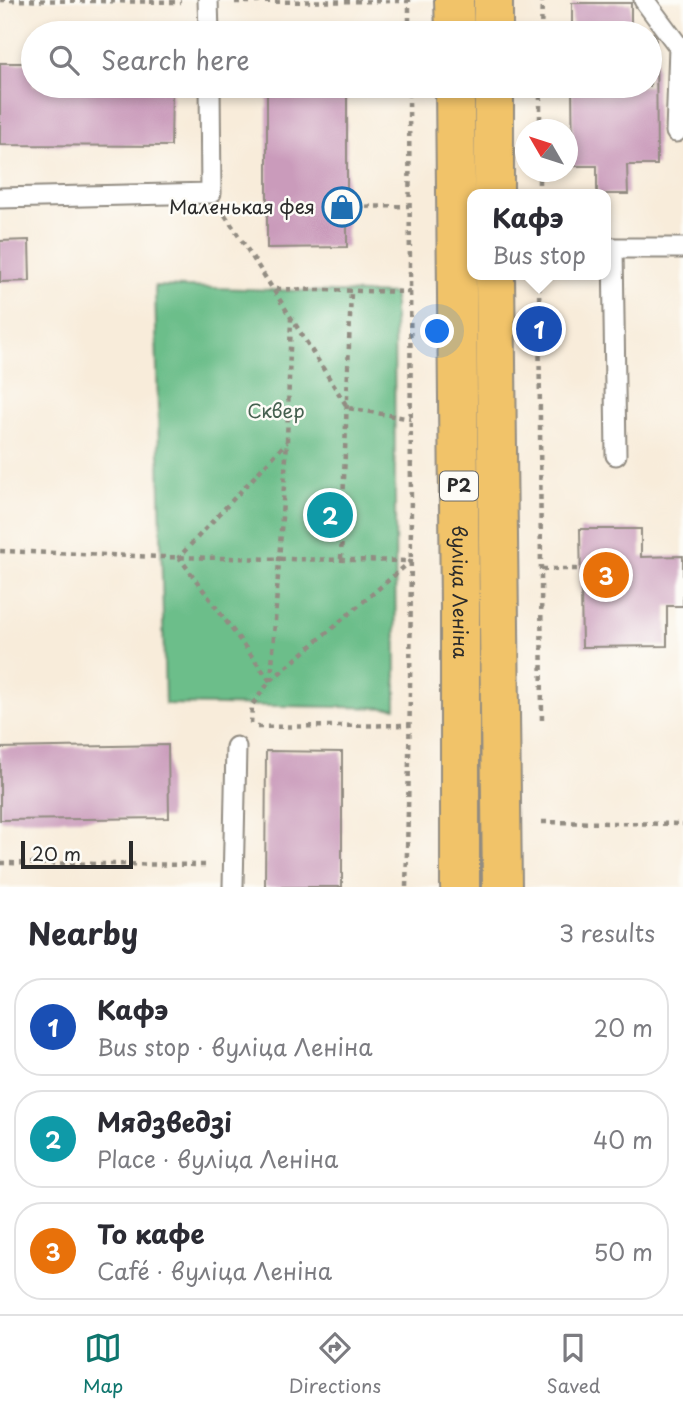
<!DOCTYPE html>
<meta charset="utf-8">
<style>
:root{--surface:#fff;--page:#f7f7f7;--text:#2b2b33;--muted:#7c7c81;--line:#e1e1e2;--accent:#0f766e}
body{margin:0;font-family:"Playpen Sans",sans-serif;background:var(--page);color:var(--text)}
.compass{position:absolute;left:515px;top:119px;width:63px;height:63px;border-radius:50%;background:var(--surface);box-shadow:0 4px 10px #0003;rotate:309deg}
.scale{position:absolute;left:21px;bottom:18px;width:112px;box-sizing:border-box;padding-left:7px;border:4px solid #2b2b2b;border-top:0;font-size:19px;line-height:24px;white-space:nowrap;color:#2b2b2b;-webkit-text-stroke:5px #fdfcf7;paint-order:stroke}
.you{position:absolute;left:438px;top:332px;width:24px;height:24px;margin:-18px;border:5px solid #fff;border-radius:50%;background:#1a73e8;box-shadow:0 0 0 10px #1a73e833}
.badge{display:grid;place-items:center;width:46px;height:46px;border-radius:50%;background:var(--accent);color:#fff;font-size:23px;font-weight:700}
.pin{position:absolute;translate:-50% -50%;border:4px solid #fff;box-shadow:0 2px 7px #0006}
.popup{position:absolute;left:467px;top:189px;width:144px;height:91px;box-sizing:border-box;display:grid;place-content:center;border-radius:14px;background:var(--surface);filter:drop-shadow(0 2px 5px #0005);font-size:23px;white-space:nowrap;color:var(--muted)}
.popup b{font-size:26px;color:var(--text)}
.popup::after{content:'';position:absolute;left:50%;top:100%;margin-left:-14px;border:14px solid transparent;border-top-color:var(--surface)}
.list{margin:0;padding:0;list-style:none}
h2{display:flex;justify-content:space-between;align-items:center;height:91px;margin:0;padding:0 28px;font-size:30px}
h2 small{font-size:23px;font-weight:400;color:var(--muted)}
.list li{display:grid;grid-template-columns:46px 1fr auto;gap:21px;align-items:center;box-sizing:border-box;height:98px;margin:0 14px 14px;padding:0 14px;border:2px solid var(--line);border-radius:28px}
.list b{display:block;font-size:26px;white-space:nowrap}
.list p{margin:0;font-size:23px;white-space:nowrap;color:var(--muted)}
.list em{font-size:23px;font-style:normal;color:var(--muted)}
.icon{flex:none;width:38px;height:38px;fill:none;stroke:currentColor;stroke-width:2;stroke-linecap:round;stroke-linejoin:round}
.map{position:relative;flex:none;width:683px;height:887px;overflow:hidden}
.search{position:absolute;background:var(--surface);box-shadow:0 4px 10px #0003;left:21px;right:21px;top:21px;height:77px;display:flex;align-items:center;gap:18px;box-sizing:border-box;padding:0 24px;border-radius:38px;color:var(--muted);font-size:26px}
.sheet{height:427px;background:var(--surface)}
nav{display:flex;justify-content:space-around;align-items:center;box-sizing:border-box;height:98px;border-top:2px solid var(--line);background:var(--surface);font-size:19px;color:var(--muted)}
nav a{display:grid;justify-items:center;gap:4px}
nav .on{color:var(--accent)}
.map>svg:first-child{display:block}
.forest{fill:#6cbe8a;stroke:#4c745a;stroke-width:2}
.building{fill:#ca9bbb}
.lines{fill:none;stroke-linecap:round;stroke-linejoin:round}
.lane-casing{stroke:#928c82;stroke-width:23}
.primary-casing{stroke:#928c82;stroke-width:42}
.path{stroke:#928c82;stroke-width:4.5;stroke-dasharray:5 5;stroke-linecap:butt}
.lane{stroke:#fff;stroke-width:19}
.primary{stroke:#f1c369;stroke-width:38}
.labels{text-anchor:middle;stroke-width:5;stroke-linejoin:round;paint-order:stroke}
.shield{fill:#fdfcf7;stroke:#6a6a68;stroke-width:2}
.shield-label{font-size:18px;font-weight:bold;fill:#2b2b2b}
.poi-label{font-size:19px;fill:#2b2b2b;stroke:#fdfcf7;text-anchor:end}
.park-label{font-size:19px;fill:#466150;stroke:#fdfcf7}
.street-label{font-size:19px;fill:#2b2b2b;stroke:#fdfcf7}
</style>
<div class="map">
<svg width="683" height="887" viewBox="0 0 683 887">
<rect width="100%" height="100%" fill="#fdfcf7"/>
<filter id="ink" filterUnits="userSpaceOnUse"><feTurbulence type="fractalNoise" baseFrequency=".0143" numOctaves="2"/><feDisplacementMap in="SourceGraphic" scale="14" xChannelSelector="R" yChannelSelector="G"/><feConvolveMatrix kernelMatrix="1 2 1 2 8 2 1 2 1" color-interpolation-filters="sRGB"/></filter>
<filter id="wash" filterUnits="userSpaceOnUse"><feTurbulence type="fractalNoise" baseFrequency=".00686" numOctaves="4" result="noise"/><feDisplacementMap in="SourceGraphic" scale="28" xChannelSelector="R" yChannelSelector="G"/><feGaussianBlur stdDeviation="1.57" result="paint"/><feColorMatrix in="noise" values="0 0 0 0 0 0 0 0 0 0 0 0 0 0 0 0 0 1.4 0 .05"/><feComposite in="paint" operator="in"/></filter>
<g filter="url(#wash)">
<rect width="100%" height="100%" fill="#f8ecda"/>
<!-- forest -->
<polygon class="forest" points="155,286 394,294 396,708 165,704"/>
<g id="blocks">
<!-- building -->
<g class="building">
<polygon points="572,3 631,3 631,33 653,33 656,37 657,165 627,165 628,194 597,194 597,166 573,166 572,86 650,86 650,33 572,33"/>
<polygon points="0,63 33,63 33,86 172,86 171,146 0,145"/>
<polygon points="267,86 347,86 347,247 267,248"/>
<polygon points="29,240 30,281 0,282 0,241"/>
<polygon points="580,529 641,529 641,557 683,556 683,606 667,606 667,646 582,647"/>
<polygon points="168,745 169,818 0,820 0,748"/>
<polygon points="266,751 342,752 342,887 265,887"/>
</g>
</g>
</g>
<g filter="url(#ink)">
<use href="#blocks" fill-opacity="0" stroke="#928c82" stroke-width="2"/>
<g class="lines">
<!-- lane casing -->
<g class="lane-casing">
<g id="lane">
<polyline points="208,0 209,33"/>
<polyline points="644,0 679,47 676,132"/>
<polyline points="0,198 211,193 210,86"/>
<polyline points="606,248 683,248"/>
<polyline points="613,248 616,455"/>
<polyline points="233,887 236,747"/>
</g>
</g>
<!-- primary casing -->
<g class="primary-casing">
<g id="primary">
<polyline points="454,0 455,33"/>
<polyline points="493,0 493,33"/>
<path id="s1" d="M 455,86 L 460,608 L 460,887"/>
<polyline points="494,86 494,194"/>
<polyline points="495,275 502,887"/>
</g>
</g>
<!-- path -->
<g class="path">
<polyline points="0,0 181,2"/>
<polyline points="235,2 409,1 409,33"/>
<polyline points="541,33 542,0"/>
<polyline points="540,89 572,87"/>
<polyline points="540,130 540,86"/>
<polyline points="539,194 539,172"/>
<polyline points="346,207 409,206"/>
<path d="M 225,215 C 267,279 307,343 348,408 L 411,419"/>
<polyline points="539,275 542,725"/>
<polyline points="276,289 410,292"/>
<polyline points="0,551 161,557 411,561 270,681 252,705 251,725"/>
<polyline points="341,559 351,290"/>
<polyline points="542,569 580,569"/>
<polyline points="270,681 179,557 287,442"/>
<polyline points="271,681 287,441 291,318"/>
<polyline points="257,727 410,725"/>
<polyline points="542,822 683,824"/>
<polyline points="0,863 207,865"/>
<path d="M 406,887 C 414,620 410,353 409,86"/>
</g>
<!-- lane -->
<use href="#lane" class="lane"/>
<!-- primary -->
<use href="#primary" class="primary"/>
</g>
</g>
<!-- icons -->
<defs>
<g id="shop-ring" transform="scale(2.0125)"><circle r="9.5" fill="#fdfcf7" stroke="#1f6fb2" stroke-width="1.5"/><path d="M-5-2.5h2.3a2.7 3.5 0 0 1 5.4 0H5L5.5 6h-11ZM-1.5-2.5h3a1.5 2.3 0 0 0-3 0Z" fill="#1f6fb2"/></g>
</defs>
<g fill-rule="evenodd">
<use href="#shop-ring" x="342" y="207"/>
</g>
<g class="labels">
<!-- shield labels -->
<rect class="shield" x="440" y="471.5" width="38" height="29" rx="5"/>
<g class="shield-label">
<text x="459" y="492">Р2</text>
</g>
<!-- poi labels -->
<g class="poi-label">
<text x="315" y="214">Маленькая фея</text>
</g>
<!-- park labels -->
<g class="park-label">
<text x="276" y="418">Сквер</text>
</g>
<!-- street labels -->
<g class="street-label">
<text dy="7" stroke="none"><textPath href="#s1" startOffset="506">вуліца Леніна</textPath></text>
</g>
</g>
</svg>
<svg class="compass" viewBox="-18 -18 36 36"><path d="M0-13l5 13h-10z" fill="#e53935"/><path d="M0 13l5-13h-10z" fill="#7c7c81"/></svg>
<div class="scale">20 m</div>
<div class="you"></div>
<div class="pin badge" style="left:539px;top:329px;background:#1a4fb4">1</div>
<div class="popup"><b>Кафэ</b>Bus stop</div>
<div class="pin badge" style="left:330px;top:515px;background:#0f9aa8">2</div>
<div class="pin badge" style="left:606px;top:575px;background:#e8710a">3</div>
<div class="search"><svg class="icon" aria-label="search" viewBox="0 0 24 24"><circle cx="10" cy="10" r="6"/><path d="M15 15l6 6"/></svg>Search here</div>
</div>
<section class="sheet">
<h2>Nearby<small>3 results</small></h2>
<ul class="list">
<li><span class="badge" style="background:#1a4fb4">1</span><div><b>Кафэ</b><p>Bus stop · вуліца Леніна</p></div><em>20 m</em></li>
<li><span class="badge" style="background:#0f9aa8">2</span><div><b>Мядзведзі</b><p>Place · вуліца Леніна</p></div><em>40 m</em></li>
<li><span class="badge" style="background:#e8710a">3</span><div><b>То кафе</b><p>Café · вуліца Леніна</p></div><em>50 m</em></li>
</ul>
</section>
<nav>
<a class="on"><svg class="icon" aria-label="map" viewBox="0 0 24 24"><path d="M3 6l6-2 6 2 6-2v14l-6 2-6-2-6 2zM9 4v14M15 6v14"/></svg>Map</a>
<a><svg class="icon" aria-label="directions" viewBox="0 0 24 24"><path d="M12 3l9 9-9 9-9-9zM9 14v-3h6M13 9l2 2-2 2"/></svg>Directions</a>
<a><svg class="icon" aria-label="saved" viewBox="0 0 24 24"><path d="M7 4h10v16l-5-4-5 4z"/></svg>Saved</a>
</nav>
